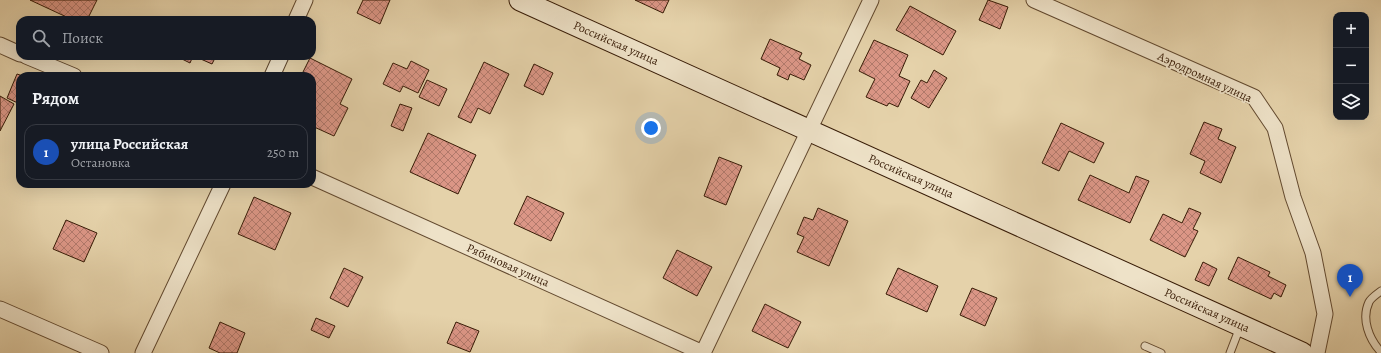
<!DOCTYPE html>
<html lang="ru">
<meta charset="utf-8">
<style>
:root{--surface:#171b24;--page:#20242c;--text:#f1f3f6;--muted:#9ea1a6;--line:#363941;--accent:#2563eb}
body{margin:0;font-family:Alegreya,serif;background:var(--page);color:var(--text)}
.controls{position:absolute;right:12px;top:12px;display:grid;overflow:hidden;border-radius:8px;box-shadow:0 4px 16px #0002}
.controls button{width:36px;height:36px;display:grid;place-items:center;padding:0;border:0;border-bottom:1px solid var(--line);background:var(--surface);color:var(--text);font:20px sans-serif}
.you{position:absolute;left:651px;top:128px;width:14px;height:14px;margin:-10px;border:3px solid #fff;border-radius:50%;background:#1a73e8;box-shadow:0 0 0 6px #1a73e833}
.badge{display:grid;place-items:center;width:26px;height:26px;border-radius:50%;background:var(--accent);color:#fff;font-size:13px;font-weight:700}
.pin{position:absolute;translate:-50% -33px;filter:drop-shadow(0 1px 2px #0008)}
.pin::after{content:'';position:absolute;top:21px;width:14px;height:12px;background:inherit;clip-path:polygon(0 0,100% 0,50% 100%)}
.list{margin:0;padding:0;list-style:none}
h2{display:flex;justify-content:space-between;align-items:center;height:52px;margin:0;padding:0 16px;font-size:17px}
h2 small{font-size:13px;font-weight:400;color:var(--muted)}
.list li{display:grid;grid-template-columns:26px 1fr auto;gap:12px;align-items:center;box-sizing:border-box;height:56px;margin:0 8px 8px;padding:0 8px;border:1px solid var(--line);border-radius:12px}
.list b{display:block;font-size:15px;white-space:nowrap}
.list p{margin:0;font-size:13px;white-space:nowrap;color:var(--muted)}
.list em{font-size:13px;font-style:normal;color:var(--muted)}
.icon{flex:none;width:22px;height:22px;fill:none;stroke:currentColor;stroke-width:2;stroke-linecap:round;stroke-linejoin:round}
.map{position:relative;flex:none;width:1381px;height:353px;overflow:hidden}
.search{position:absolute;background:var(--surface);box-shadow:0 4px 16px #0002;left:16px;top:16px;width:300px;height:44px;display:flex;align-items:center;gap:10px;box-sizing:border-box;padding:0 14px;border-radius:12px;color:var(--muted);font-size:15px}
.panel{position:absolute;background:var(--surface);box-shadow:0 4px 16px #0002;left:16px;top:72px;width:300px;height:116px;border-radius:12px}
.map>svg:first-child{display:block}
.building{fill:url(#building-cross-hatch);stroke:#371b06}
.lines{fill:none;stroke-linecap:round;stroke-linejoin:round}
.lane-casing{stroke:#62492f;stroke-width:9}
.street-casing{stroke:#62492f;stroke-width:17}
.secondary-casing{stroke:#371b06;stroke-width:23}
.lane{stroke:#eee2c8;stroke-width:7}
.street{stroke:#eee2c8;stroke-width:15}
.secondary{stroke:#eee2c8;stroke-width:21}
.labels{text-anchor:middle;stroke-width:3.5;stroke-linejoin:round;paint-order:stroke}
.street-label{font-size:12px;fill:#371b06;stroke:#eee2c8}
</style>
<div class="map">
<svg width="1381" height="353" viewBox="0 0 1381 353">
<defs>
<pattern id="building-cross-hatch" width="8" height="8" patternUnits="userSpaceOnUse"><rect width="8" height="8" fill="#db9686"/><path d="M0 0l8 8M0 8l8-8" fill="none" stroke="#b27a6c"/></pattern>
</defs>
<rect width="100%" height="100%" fill="#e5d2aa"/>
<filter id="stains"><feTurbulence type="fractalNoise" baseFrequency=".005" numOctaves="4"/><feColorMatrix values="0 0 0 0 .2 0 0 0 0 .09 0 0 0 0 .02 0 0 0 .5 -.17"/></filter>
<radialGradient id="worn" r=".72"><stop offset=".6" stop-color="#630" stop-opacity="0"/><stop offset="1" stop-color="#630" stop-opacity=".3"/></radialGradient>
<!-- building -->
<g class="building">
<polygon points="30,0 97,0 87,20 73,20"/>
<polygon points="363,0 390,0 380,24 357,13"/>
<polygon points="635,0 669,0 663,13"/>
<polygon points="988,0 1008,7 1000,29 979,20"/>
<polygon points="910,6 956,31 943,55 896,30"/>
<polygon points="770,39 802,53 799,59 811,65 804,80 790,74 788,80 777,75 780,68 761,59"/>
<polygon points="874,40 908,55 899,76 910,81 898,107 889,103 887,106 866,97 875,79 859,71"/>
<polygon points="176,56 193,56 190,63"/>
<polygon points="194,56 216,56 212,64"/>
<polygon points="310,58 352,79 340,104 348,108 334,136 312,126 312,76 301,76"/>
<polygon points="411,61 429,70 418,93 403,86 400,92 383,84 393,63 407,69"/>
<polygon points="484,62 509,74 490,114 478,108 471,123 458,117"/>
<polygon points="534,64 553,73 543,95 524,86"/>
<polygon points="934,70 947,78 929,108 911,98 921,80 927,83"/>
<polygon points="17,74 23,76 20,76 20,104 7,98"/>
<polygon points="427,80 447,89 439,106 419,97"/>
<polygon points="0,96 14,104 0,131"/>
<polygon points="400,104 412,108 403,131 391,126"/>
<polygon points="1204,122 1222,129 1218,139 1236,147 1221,183 1200,173 1205,161 1190,154"/>
<polygon points="1061,123 1104,143 1094,163 1069,151 1059,171 1042,163"/>
<polygon points="428,133 476,155 458,194 410,172"/>
<polygon points="719,157 742,166 726,205 704,196"/>
<polygon points="1090,175 1129,193 1136,176 1149,181 1130,223 1078,200"/>
<polygon points="527,196 564,213 551,241 514,224"/>
<polygon points="254,197 291,213 275,250 238,234"/>
<polygon points="818,208 848,221 829,266 797,252 804,237 797,234 804,217 813,220"/>
<polygon points="1189,208 1201,213 1193,229 1198,231 1185,257 1150,240 1163,214 1182,223"/>
<polygon points="66,220 97,233 84,262 53,249"/>
<polygon points="677,250 712,267 697,296 663,278"/>
<polygon points="1238,257 1270,272 1268,276 1286,285 1281,297 1274,293 1271,299 1228,279"/>
<polygon points="1203,262 1217,269 1209,286 1195,280"/>
<polygon points="344,268 363,277 348,307 330,298"/>
<polygon points="898,268 938,286 927,312 886,294"/>
<polygon points="972,288 997,298 985,326 960,315"/>
<polygon points="765,304 801,322 788,348 752,331"/>
<polygon points="316,318 335,326 329,338 311,330"/>
<polygon points="220,322 245,333 237,353 220,353 209,348"/>
<polygon points="456,322 479,331 470,352 447,343"/>
</g>
<g class="lines">
<!-- lane casing -->
<g class="lane-casing">
<g id="lane">
<path d="M 1381,291 C 1377,294 1371,298 1369,302 C 1361,319 1369,339 1381,352"/>
<polyline points="1145,346 1161,353"/>
<polyline points="1230,353 1240,327"/>
</g>
</g>
<!-- street casing -->
<g class="street-casing">
<g id="street">
<polyline points="1034,0 1254,97 1275,128 1293,197 1313,253 1325,314 1317,353"/>
<polyline points="296,20 305,0"/>
<polyline points="0,45 20,54"/>
<polyline points="26,56 74,76"/>
<polyline points="272,76 281,56"/>
<polyline points="312,177 703,353 871,0"/>
<polyline points="0,309 101,353"/>
<polyline points="143,353 223,184"/>
</g>
</g>
<!-- secondary casing -->
<g class="secondary-casing">
<polyline id="secondary" points="520,0 1302,353"/>
</g>
<!-- lane -->
<use href="#lane" class="lane"/>
<!-- street -->
<use href="#street" class="street"/>
<!-- secondary -->
<use href="#secondary" class="secondary"/>
</g>
<g class="labels">
<!-- street labels -->
<g class="street-label">
<text transform="translate(616 43) rotate(24)" y="4">Российская улица</text>
<text transform="translate(1205 77) rotate(25)" y="4">Аэродромная улица</text>
<text transform="translate(911 176) rotate(24)" y="4">Российская улица</text>
<text transform="translate(508 265) rotate(24)" y="4">Рябиновая улица</text>
<text transform="translate(1207 310) rotate(24)" y="4">Российская улица</text>
</g>
</g>
<rect width="100%" height="100%" filter="url(#stains)"/>
<rect width="100%" height="100%" fill="url(#worn)"/>
</svg>
<div class="controls">
<button>+</button>
<button>−</button>
<button><svg class="icon" aria-label="layers" viewBox="0 0 24 24"><path d="M12 4l9 5-9 5-9-5zM3 14l9 5 9-5"/></svg></button>
</div>
<div class="you"></div>
<div class="pin badge" style="left:1350px;top:297px;background:#1a4fb4">1</div>
<div class="search"><svg class="icon" aria-label="search" viewBox="0 0 24 24"><circle cx="10" cy="10" r="6"/><path d="M15 15l6 6"/></svg>Поиск</div>
<section class="panel">
<h2>Рядом<small></small></h2>
<ul class="list">
<li><span class="badge" style="background:#1a4fb4">1</span><div><b>улица Российская</b><p>Остановка</p></div><em>250 m</em></li>
</ul>
</section>
</div>
